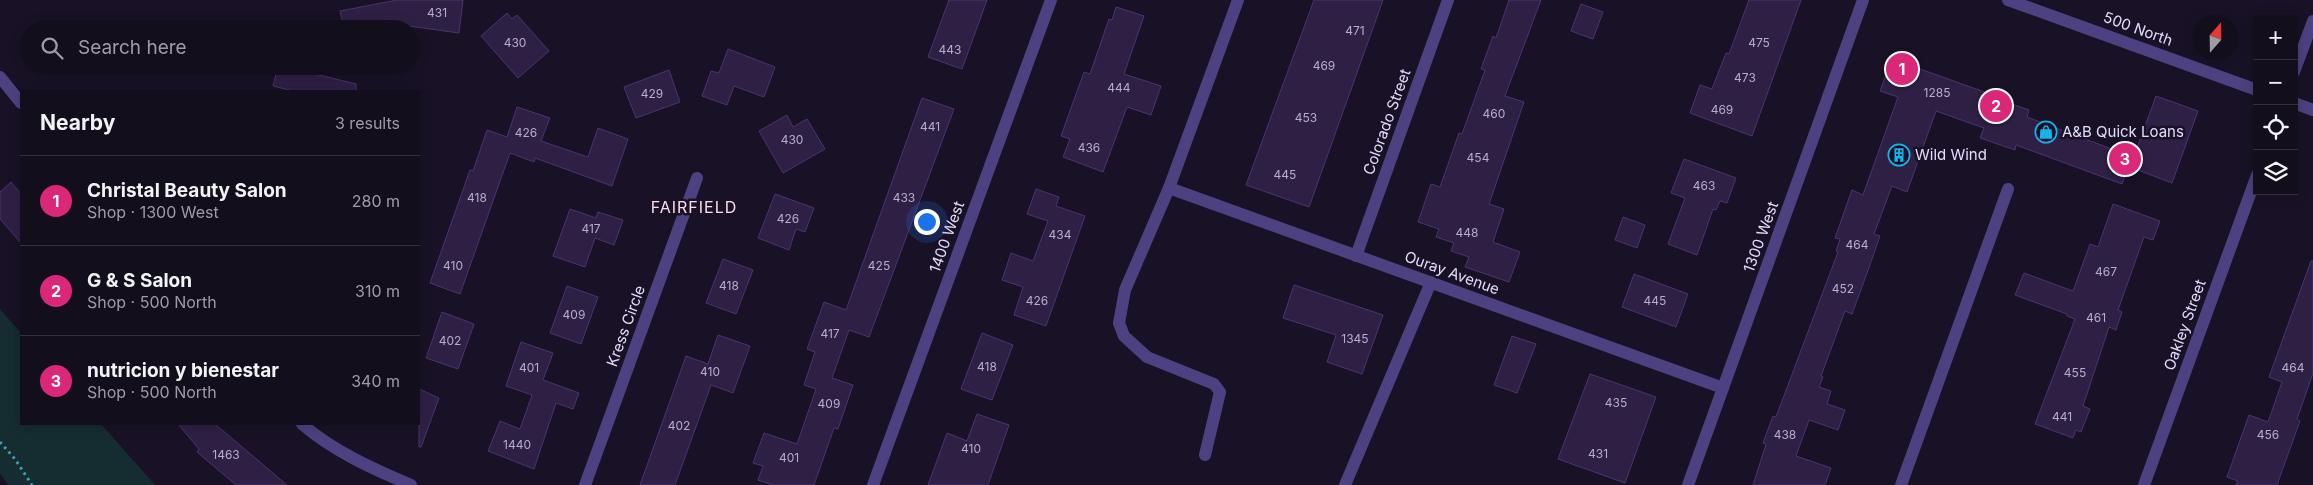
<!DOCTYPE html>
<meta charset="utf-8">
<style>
:root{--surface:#130e1c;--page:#1c1725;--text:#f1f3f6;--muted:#9d9ca3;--line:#322e3b;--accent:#db2777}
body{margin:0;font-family:Inter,sans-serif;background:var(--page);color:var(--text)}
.controls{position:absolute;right:15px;top:15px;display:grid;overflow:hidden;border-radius:0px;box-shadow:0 2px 12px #0003}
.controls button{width:45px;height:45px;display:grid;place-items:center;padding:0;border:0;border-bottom:1px solid var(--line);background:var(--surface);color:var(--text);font:25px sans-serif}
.compass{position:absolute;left:2193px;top:15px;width:45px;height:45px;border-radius:50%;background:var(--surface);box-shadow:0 2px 12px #0003;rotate:20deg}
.you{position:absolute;left:926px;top:221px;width:18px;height:18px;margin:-12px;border:4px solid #fff;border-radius:50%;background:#1a73e8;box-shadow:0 0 0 8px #1a73e833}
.badge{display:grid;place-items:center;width:32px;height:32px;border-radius:50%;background:var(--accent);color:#fff;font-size:16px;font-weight:700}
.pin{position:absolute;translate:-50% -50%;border:2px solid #fff;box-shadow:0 1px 5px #0006}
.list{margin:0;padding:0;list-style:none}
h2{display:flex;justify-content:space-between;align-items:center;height:65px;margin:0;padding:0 20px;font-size:21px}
h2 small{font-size:16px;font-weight:400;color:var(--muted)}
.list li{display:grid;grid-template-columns:32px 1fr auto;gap:15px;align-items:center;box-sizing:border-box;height:90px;padding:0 20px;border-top:1px solid var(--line)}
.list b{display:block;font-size:19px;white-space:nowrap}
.list p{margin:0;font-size:16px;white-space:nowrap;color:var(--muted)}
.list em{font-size:16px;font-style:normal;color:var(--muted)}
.icon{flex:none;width:28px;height:28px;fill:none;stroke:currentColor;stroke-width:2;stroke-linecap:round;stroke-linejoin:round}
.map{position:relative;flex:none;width:2313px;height:485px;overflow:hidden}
.search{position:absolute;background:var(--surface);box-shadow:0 2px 12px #0003;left:20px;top:20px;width:400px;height:55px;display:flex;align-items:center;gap:12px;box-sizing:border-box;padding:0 18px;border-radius:28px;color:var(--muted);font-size:19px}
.panel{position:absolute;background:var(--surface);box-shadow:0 2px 12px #0003;left:20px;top:90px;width:400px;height:335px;border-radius:0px}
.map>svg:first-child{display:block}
.green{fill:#152c30}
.building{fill:#2e2045;stroke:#49346f}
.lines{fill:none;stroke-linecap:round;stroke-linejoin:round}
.path{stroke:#3ba3af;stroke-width:3;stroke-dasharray:2.5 4;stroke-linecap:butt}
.service{stroke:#4e4181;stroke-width:12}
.minor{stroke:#4e4181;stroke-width:12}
.labels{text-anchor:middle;stroke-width:5;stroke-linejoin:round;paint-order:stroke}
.number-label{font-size:12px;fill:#b6acce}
.street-label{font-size:15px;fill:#e4dbfc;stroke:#191226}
.poi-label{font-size:15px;fill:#e4dbfc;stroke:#191226;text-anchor:start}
.neighbourhood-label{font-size:16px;letter-spacing:1px;fill:#fcdceb;stroke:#191226}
</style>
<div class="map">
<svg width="2313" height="485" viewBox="0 0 2313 485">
<rect width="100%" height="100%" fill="#191226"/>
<!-- green -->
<polygon class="green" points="0,309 21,333 21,424 101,424 155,485 8,485 0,473"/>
<!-- building -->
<g class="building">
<polygon points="397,0 463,0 459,33 394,24 395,29 344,29 340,11"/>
<polygon points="949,0 987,0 962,69 928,57"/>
<polygon points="1314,0 1383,0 1309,207 1246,185"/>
<polygon points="1509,0 1541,0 1505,96 1524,102 1489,204 1504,209 1493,242 1520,252 1509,282 1465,267 1469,257 1451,251 1454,243 1436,237 1439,229 1418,222 1431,184 1440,187 1459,133 1462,134 1485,70 1481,69 1493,36 1496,38"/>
<polygon points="1749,0 1801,0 1752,136 1690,113 1700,85 1712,89 1726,53 1729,54"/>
<polygon points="1581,4 1603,12 1593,39 1571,31"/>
<polygon points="1116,7 1144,16 1124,74 1161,86 1151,115 1127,107 1103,172 1063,157 1070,139 1061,136 1084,72 1090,74 1109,19 1112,20"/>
<polygon points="507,13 512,19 517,15 549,51 518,78 481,36"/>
<polygon points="728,49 775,67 764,97 734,86 727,105 702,96 711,71 719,73"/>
<polygon points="1892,59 1993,95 1992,97 2029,110 2027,117 2133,157 2122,184 2016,145 2015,150 1980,138 1984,128 1936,111 1907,192 1892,186 1874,234 1880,236 1866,276 1852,314 1845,311 1821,376 1823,377 1819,387 1831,391 1827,404 1845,410 1838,430 1809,420 1796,456 1831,468 1825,485 1753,485 1766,444 1763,443 1773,416 1776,417 1838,252 1836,251 1840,239 1835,238 1852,190 1863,195 1898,97 1880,91"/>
<polygon points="278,66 313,66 311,73 356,84 356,91 293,91 273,86"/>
<polygon points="669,70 680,102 636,118 624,87"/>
<polygon points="2156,96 2198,111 2172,183 2130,167"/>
<polygon points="922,98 954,109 869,337 849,330 832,378 853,385 838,429 834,428 814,485 773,485 758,480 763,466 753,463 764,433 797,444 816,389 804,385 815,352 807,349 824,302 846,310"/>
<polygon points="517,107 550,118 541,141 588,157 598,128 628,139 612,186 535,158 534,162 510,153 460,294 430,283 470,170 473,171 487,130 507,137"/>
<polygon points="787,115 793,127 807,119 825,149 783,173 759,131"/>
<polygon points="1684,159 1736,178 1727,203 1720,201 1716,210 1713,209 1697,255 1668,244 1685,198 1671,193"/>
<polygon points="11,182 21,194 21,243 0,219 0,192"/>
<polygon points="1036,189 1059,197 1056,206 1085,216 1046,326 1014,315 1023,287 1002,280 1011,253 1033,261 1048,221 1027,214"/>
<polygon points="775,194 814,208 805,232 796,229 789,250 758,238"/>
<polygon points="2113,204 2160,221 2153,240 2144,237 2118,310 2122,312 2116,330 2109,327 2083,406 2090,409 2081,432 2076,430 2073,438 2035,424 2075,319 2067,316 2067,314 2015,295 2024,273 2073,291 2090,244 2098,247"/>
<polygon points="570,209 596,218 598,212 623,220 614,245 595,238 585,267 553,256"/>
<polygon points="1623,217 1645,225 1637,248 1615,240"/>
<polygon points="723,259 753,270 736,314 706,303"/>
<polygon points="2311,261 2313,261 2313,373 2297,419 2300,421 2277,485 2236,485 2238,481 2227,477 2249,415 2268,422 2282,382 2269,377"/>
<polygon points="1634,274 1688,294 1676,327 1622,307"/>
<polygon points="1294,285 1383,315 1362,374 1327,362 1336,335 1283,318"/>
<polygon points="567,286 598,297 581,344 550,333"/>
<polygon points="442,312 474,324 458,369 426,358"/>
<polygon points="982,333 1013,345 992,400 961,389"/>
<polygon points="718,335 750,346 733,393 711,385 675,485 640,485 686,356 708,364"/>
<polygon points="1512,336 1536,344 1517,393 1494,385"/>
<polygon points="521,342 553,353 543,380 579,393 573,409 556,403 534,469 488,451 500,421 520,429 532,395 506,386"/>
<polygon points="1590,374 1656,397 1625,483 1558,459"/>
<polygon points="419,389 439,398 421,447 419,447"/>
<polygon points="977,414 1009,425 988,485 928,485 947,433 967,441"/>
<polygon points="178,424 215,424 287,485 236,485 197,452 199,449"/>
</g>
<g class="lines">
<!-- path -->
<polyline class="path" points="0,442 15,459 32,485"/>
<!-- service -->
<g class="service">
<polyline points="1205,455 1220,392 1214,384 1147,357 1124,336 1119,323 1125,290 1169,188 1238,0"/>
<polyline points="1345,485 1431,282"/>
<polyline points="1901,485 2008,189"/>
</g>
<!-- minor -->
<g class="minor">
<polyline points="2008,0 2257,90"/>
<polyline points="2294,72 2313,21"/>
<polyline points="0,77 21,103"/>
<polyline points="2294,103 2313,110"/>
<polyline points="1169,188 1723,388"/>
<polyline points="1356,256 1448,0"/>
<path d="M 302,424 C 333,451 373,469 411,485"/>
<polyline points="585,485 697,178"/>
<polyline points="873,485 1051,0"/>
<polyline points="1688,485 1863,0"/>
<polyline points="2144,485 2257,175"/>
</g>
</g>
<!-- icons -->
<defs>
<g id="shop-ring" transform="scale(1.125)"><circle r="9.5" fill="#191226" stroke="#18b3ea" stroke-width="1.5"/><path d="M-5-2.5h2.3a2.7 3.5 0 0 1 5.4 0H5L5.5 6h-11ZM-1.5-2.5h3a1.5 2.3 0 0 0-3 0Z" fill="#18b3ea"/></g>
<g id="building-ring" transform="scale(1.125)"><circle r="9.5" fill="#191226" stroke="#18b3ea" stroke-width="1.5"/><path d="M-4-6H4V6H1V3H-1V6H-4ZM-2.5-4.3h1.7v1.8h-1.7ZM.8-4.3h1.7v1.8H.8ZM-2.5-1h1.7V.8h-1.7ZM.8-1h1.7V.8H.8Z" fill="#18b3ea"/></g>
</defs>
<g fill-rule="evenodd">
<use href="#shop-ring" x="2046" y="132"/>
<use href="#building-ring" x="1899" y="155"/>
</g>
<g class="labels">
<!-- number labels -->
<g class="number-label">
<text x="437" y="17">431</text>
<text x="1355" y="35">471</text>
<text x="515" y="47">430</text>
<text x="1759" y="47">475</text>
<text x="950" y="54">443</text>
<text x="1324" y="70">469</text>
<text x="1745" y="82">473</text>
<text x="1119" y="92">444</text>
<text x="1937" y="97">1285</text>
<text x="652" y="98">429</text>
<text x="1722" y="114">469</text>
<text x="1494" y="118">460</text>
<text x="1306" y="122">453</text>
<text x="930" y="131">441</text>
<text x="526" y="137">426</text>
<text x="792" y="144">430</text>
<text x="1089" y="152">436</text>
<text x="1478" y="162">454</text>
<text x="1285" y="179">445</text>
<text x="1704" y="190">463</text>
<text x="477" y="202">418</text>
<text x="904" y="202">433</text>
<text x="788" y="223">426</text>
<text x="591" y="233">417</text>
<text x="1467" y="237">448</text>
<text x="1060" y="239">434</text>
<text x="1857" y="249">464</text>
<text x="453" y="270">410</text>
<text x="879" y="270">425</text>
<text x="2106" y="276">467</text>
<text x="729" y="290">418</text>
<text x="1843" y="293">452</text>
<text x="1037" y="305">426</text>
<text x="1655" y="305">445</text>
<text x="574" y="319">409</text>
<text x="2096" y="322">461</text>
<text x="830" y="338">417</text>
<text x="1355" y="343">1345</text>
<text x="450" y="345">402</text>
<text x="987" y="371">418</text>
<text x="529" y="372">401</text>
<text x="2293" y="372">464</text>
<text x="710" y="376">410</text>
<text x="2075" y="377">455</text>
<text x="1616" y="407">435</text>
<text x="829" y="408">409</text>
<text x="2062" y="421">441</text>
<text x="679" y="430">402</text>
<text x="1785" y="439">438</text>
<text x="2268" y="439">456</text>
<text x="517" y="449">1440</text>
<text x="971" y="453">410</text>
<text x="1598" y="458">431</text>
<text x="226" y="459">1463</text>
<text x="789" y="462">401</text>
</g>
<!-- street labels -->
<g class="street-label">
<text transform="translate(2138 29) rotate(20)" y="5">500 North</text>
<text transform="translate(1387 122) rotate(-70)" y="5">Colorado Street</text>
<text transform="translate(947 237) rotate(-70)" y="5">1400 West</text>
<text transform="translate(1761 237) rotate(-70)" y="5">1300 West</text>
<text transform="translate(1452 273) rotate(20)" y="5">Ouray Avenue</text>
<text transform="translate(2185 325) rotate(-70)" y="5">Oakley Street</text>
<text transform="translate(626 326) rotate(-70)" y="5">Kress Circle</text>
</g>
<!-- poi labels -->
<g class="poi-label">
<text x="2062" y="137">A&amp;B Quick Loans</text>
<text x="1915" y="160">Wild Wind</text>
</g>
<!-- neighbourhood labels -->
<g class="neighbourhood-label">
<text x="694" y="213">FAIRFIELD</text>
</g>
</g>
</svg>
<div class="controls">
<button>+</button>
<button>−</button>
<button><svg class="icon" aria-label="locate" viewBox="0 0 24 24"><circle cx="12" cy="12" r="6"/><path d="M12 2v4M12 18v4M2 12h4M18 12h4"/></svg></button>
<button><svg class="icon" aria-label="layers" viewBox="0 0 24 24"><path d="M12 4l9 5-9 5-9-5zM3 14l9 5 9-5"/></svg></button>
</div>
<svg class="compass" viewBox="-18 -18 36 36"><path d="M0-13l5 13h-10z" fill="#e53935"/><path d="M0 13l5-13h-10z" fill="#9d9ca3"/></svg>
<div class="you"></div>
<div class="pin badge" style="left:1902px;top:69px">1</div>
<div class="pin badge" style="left:1996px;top:106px">2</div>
<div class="pin badge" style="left:2125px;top:159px">3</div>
<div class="search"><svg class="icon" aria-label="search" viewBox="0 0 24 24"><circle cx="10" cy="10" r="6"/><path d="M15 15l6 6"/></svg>Search here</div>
<section class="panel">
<h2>Nearby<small>3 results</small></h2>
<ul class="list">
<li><span class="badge">1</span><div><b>Christal Beauty Salon</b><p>Shop · 1300 West</p></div><em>280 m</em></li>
<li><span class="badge">2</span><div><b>G &amp; S Salon</b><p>Shop · 500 North</p></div><em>310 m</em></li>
<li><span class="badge">3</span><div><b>nutricion y bienestar</b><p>Shop · 500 North</p></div><em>340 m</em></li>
</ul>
</section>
</div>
